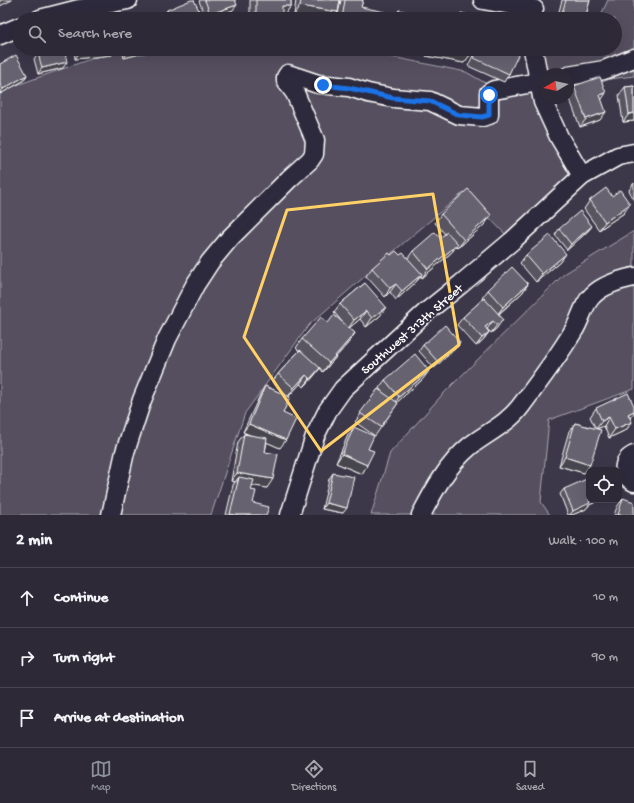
<!DOCTYPE html>
<meta charset="utf-8">
<style>
:root{--surface:#2d2937;--page:#35313f;--text:#f1f3f6;--muted:#a7a6ad;--line:#484552;--accent:#8c9099}
body{margin:0;font-family:"Gochi Hand",sans-serif;background:var(--page);color:var(--text)}
.controls{position:absolute;right:12px;bottom:12px;display:grid;overflow:hidden;border-radius:8px;box-shadow:0 4px 16px #0002}
.controls button{width:36px;height:36px;display:grid;place-items:center;padding:0;border:0;border-bottom:1px solid var(--line);background:var(--surface);color:var(--text);font:20px sans-serif}
.compass{position:absolute;left:538px;top:68px;width:36px;height:36px;border-radius:50%;background:var(--surface);box-shadow:0 4px 16px #0002;rotate:261deg}
.stop{position:absolute;width:12px;height:12px;margin:-9px;border:3px solid #1a73e8;border-radius:50%;background:#fff}
.stop.end{background:#1a73e8;border-color:#fff;box-shadow:0 1px 4px #0008}
.list{margin:0;padding:0;list-style:none}
h2{display:flex;justify-content:space-between;align-items:center;height:52px;margin:0;padding:0 16px;font-size:17px}
h2 small{font-size:13px;font-weight:400;color:var(--muted)}
.list li{display:grid;grid-template-columns:26px 1fr auto;gap:12px;align-items:center;box-sizing:border-box;height:60px;padding:0 16px;border-top:1px solid var(--line)}
.list b{display:block;font-size:15px;white-space:nowrap}
.list em{font-size:13px;font-style:normal;color:var(--muted)}
.icon{flex:none;width:22px;height:22px;fill:none;stroke:currentColor;stroke-width:2;stroke-linecap:round;stroke-linejoin:round}
.map{position:relative;flex:none;width:634px;height:515px;overflow:hidden}
.search{position:absolute;background:var(--surface);box-shadow:0 4px 16px #0002;left:12px;right:12px;top:12px;height:44px;display:flex;align-items:center;gap:10px;box-sizing:border-box;padding:0 14px;border-radius:22px;color:var(--muted);font-size:15px}
.sheet{height:232px;background:var(--surface)}
nav{display:flex;justify-content:space-around;align-items:center;box-sizing:border-box;height:56px;border-top:1px solid var(--line);background:var(--surface);font-size:11px;color:var(--muted)}
nav a{display:grid;justify-items:center;gap:2px}
nav .on{color:var(--accent)}
.map>svg:first-child{display:block}
.green{fill:#555060;stroke:#aaa8b0}
.lines{fill:none;stroke-linecap:round;stroke-linejoin:round}
.minor-casing{stroke:#fff;stroke-width:21}
.minor{stroke:#2f2a3d;stroke-width:18}
.wall{fill:#585460;stroke:#fff}
.shaded-wall{fill:#47454e;stroke:#fff}
.building{fill:#666270;stroke:#fff}
.route{stroke:#1a73e8;stroke-width:5}
.marked{fill:none;stroke:#ffd166;stroke-width:3;stroke-linejoin:round}
.labels{text-anchor:middle;stroke-width:3.5;stroke-linejoin:round;paint-order:stroke}
.street-label{font-size:13px;fill:#fff;stroke:#2f2a3d}
</style>
<div class="map">
<svg width="634" height="515" viewBox="0 0 634 515">
<rect width="100%" height="100%" fill="#3c3749"/>
<filter id="ink" filterUnits="userSpaceOnUse"><feTurbulence type="fractalNoise" baseFrequency=".025" numOctaves="2"/><feDisplacementMap in="SourceGraphic" scale="8" xChannelSelector="R" yChannelSelector="G"/><feConvolveMatrix kernelMatrix="1 2 1 2 8 2 1 2 1" color-interpolation-filters="sRGB"/></filter>
<g filter="url(#ink)">
<!-- green -->
<g class="green">
<polygon points="608,0 634,0 634,76 610,79 568,94 568,74 544,74 544,98 555,98 544,102 582,176 512,241 464,192 387,257 309,325 245,413 211,515 0,515 0,91 119,49 353,49 466,72 494,88 538,78 533,49 615,49 615,19 599,19"/>
<polygon points="634,231 634,389 549,420 541,502 550,515 371,515 390,453 442,395 564,274"/>
</g>
<g class="lines">
<!-- minor casing -->
<g class="minor-casing">
<g id="minor">
<polyline points="483,0 534,9"/>
<polyline points="40,19 79,9 128,0"/>
<polyline points="0,35 19,27"/>
<polyline points="533,49 543,102 559,137 582,176"/>
<polyline points="568,76 604,70 634,58"/>
<path d="M 634,455 C 621,461 622,476 634,482"/>
<polyline points="111,515 125,452 142,400 167,339 195,285 210,262 230,238 289,179 310,160 314,154 315,140 295,93 286,81 286,77 288,74 318,84 349,87 368,93 393,98 430,101 459,115 482,117 489,115 489,93 494,90 544,81"/>
<polyline points="290,515 315,436 328,410 343,389 425,313 461,284 512,241 582,176 618,156 634,153"/>
<path d="M 421,515 C 434,490 448,464 470,446 C 487,433 507,424 520,407 C 539,382 558,357 574,330 C 581,319 583,304 593,295 C 603,285 620,280 634,277"/>
</g>
</g>
<!-- minor -->
<use href="#minor" class="minor"/>
</g>
<!-- wall -->
<g class="wall">
<polygon points="200,0 235,0 233,10 209,19 206,19 199,1"/>
<polygon points="250,0 291,0 291,6 285,14 282,14 279,19 250,19"/>
<polygon points="296,0 340,0 333,19 322,19 294,15"/>
<polygon points="341,0 363,0 361,7 383,19 337,19"/>
<polygon points="562,0 590,0 585,19 557,19"/>
<polygon points="167,10 202,19 164,19 163,16"/>
<polygon points="399,10 431,19 393,19"/>
<polygon points="461,13 477,19 457,19"/>
<polygon points="44,49 64,49 63,68 38,74 34,59 38,53 44,52 43,51"/>
<polygon points="74,49 116,49 112,55 75,59"/>
<polygon points="122,49 156,49 155,50 124,58"/>
<polygon points="428,49 471,49 470,55 464,63 426,56"/>
<polygon points="476,49 515,49 509,74 504,82 468,66"/>
<polygon points="0,64 27,75 23,81 0,94"/>
<polygon points="574,86 601,100 600,120 580,127 568,94"/>
<polygon points="634,86 634,121 623,122 619,95 625,87"/>
<polygon points="634,183 634,201 629,190 633,184"/>
<polygon points="590,200 624,213 599,230 584,209"/>
<polygon points="441,214 491,215 485,224 458,248 456,246 452,252 422,278 421,276 416,282 396,300 390,292 385,297 366,276 372,268 391,255 400,255 408,258 413,251 440,238 445,234 435,223"/>
<polygon points="592,226 588,231 567,250 555,235 559,229"/>
<polygon points="526,255 560,262 536,282 520,263"/>
<polygon points="365,283 380,316 366,327 360,319 349,328 355,333 349,342 323,372 320,368 314,376 304,387 300,384 289,396 283,413 280,448 267,442 265,452 267,488 252,485 251,490 253,503 266,515 226,515 233,485 235,482 231,481 238,442 244,434 248,435 243,432 260,395 265,386 287,396 272,382 278,374 299,351 296,348 302,339 328,323 343,323 334,312 340,304"/>
<polygon points="528,284 522,293 499,314 497,328 491,333 487,329 489,332 483,340 476,346 457,325 463,317 483,299 482,298 488,290"/>
<polygon points="460,342 456,348 434,368 419,351 423,345"/>
<polygon points="423,379 397,402 398,403 375,436 355,422 378,389 382,392 379,388 385,380"/>
<polygon points="596,408 630,418 632,422 626,430 609,438 604,426 596,429 584,473 559,466 569,431 575,423 596,429 590,417"/>
<polygon points="354,427 368,449 367,465 362,474 336,463 348,435"/>
<polygon points="333,473 343,513 322,509 329,479"/>
<polygon points="564,489 589,500 596,500 594,503 589,505 586,509 572,515 568,515 560,494"/>
<polygon points="623,498 634,515 614,515 617,507"/>
</g>
<!-- shaded-wall -->
<g class="shaded-wall">
<polygon points="1,0 12,0 0,6 0,1"/>
<polygon points="237,5 233,10 209,19 207,19 210,14"/>
<polygon points="282,6 291,6 285,14 282,14 279,19 252,19 256,14"/>
<polygon points="300,6 338,12 333,19 322,19 294,15"/>
<polygon points="92,49 116,49 112,55 75,59 81,50"/>
<polygon points="130,49 156,49 155,50 124,58"/>
<polygon points="431,49 441,49 470,55 464,63 426,56"/>
<polygon points="67,62 63,68 38,74 42,68"/>
<polygon points="27,75 23,81 0,94 0,93 3,89"/>
<polygon points="606,93 600,102 600,95"/>
<polygon points="606,112 600,120 580,127 586,119"/>
<polygon points="634,113 634,121 623,122 629,114"/>
<polygon points="630,204 624,213 599,230 605,222"/>
<polygon points="491,215 485,224 458,248 464,240"/>
<polygon points="592,226 588,231 567,250 571,244"/>
<polygon points="458,244 452,252 422,278 428,269"/>
<polygon points="566,254 560,262 536,282 542,274"/>
<polygon points="422,274 416,282 396,300 402,291"/>
<polygon points="396,284 390,292 385,297 390,288"/>
<polygon points="528,284 522,293 497,315 503,307"/>
<polygon points="386,307 380,316 366,327 372,318"/>
<polygon points="366,311 360,319 348,329 354,320"/>
<polygon points="503,319 497,328 491,333 497,325"/>
<polygon points="493,321 487,329 479,336 485,327"/>
<polygon points="489,332 483,340 476,346 482,338"/>
<polygon points="355,333 349,342 323,372 329,363"/>
<polygon points="460,342 456,348 434,368 438,362"/>
<polygon points="320,368 314,376 304,387 310,379"/>
<polygon points="429,371 423,379 394,405 399,397"/>
<polygon points="306,375 300,384 288,397 294,388"/>
<polygon points="634,411 634,413 630,418 628,414"/>
<polygon points="609,417 604,426 596,429 602,421"/>
<polygon points="632,422 626,430 609,438 615,429"/>
<polygon points="249,424 286,440 280,448 243,432"/>
<polygon points="342,454 367,465 362,474 336,463"/>
<polygon points="565,457 590,465 584,473 559,466"/>
<polygon points="237,473 273,479 267,488 237,483 239,477 235,482 231,481"/>
<polygon points="591,500 596,500 594,503 589,505 586,509 572,515 570,515 573,511"/>
<polygon points="326,503 347,508 343,513 322,509"/>
</g>
<!-- building -->
<g class="building">
<polygon points="191,0 194,0 203,19 171,19 167,10"/>
<polygon points="205,0 235,0 237,5 210,14"/>
<polygon points="256,0 291,0 291,6 282,6 282,14 256,14"/>
<polygon points="301,0 340,0 338,12 300,6"/>
<polygon points="345,0 363,0 361,7 385,12 383,19 342,19"/>
<polygon points="566,0 590,0 585,19 560,19"/>
<polygon points="399,10 432,17 431,19 397,19"/>
<polygon points="461,13 478,17 477,19 459,19"/>
<polygon points="155,15 156,19 162,17 163,19 141,19"/>
<polygon points="439,15 450,17 449,19 438,19"/>
<polygon points="48,49 64,49 67,62 42,68 38,53 49,50"/>
<polygon points="81,49 92,49 81,50"/>
<polygon points="441,49 471,49 470,55"/>
<polygon points="478,49 515,49 520,51 509,74 474,58"/>
<polygon points="16,55 27,75 3,89 0,84 0,64"/>
<polygon points="600,77 606,93 600,95 606,112 586,119 574,86"/>
<polygon points="634,86 634,113 629,114 625,87"/>
<polygon points="606,188 612,196 620,190 630,204 605,222 590,200"/>
<polygon points="468,189 491,215 464,240 441,214"/>
<polygon points="580,211 592,226 571,244 559,229"/>
<polygon points="435,232 440,238 447,232 458,244 428,269 413,251"/>
<polygon points="550,235 566,254 542,274 526,255"/>
<polygon points="396,251 400,255 403,253 422,274 402,291 396,284 390,288 372,268 389,253 391,255"/>
<polygon points="512,267 528,284 503,307 488,290"/>
<polygon points="365,283 386,307 372,318 366,311 354,320 340,304"/>
<polygon points="484,298 503,319 497,325 493,321 485,327 489,332 482,338 463,317"/>
<polygon points="334,315 355,333 329,363 302,339 321,317 328,323"/>
<polygon points="445,325 460,342 438,362 423,345"/>
<polygon points="300,350 320,368 310,379 306,375 294,388 278,374"/>
<polygon points="415,354 429,371 399,397 385,380"/>
<polygon points="265,386 290,397 283,413 296,419 286,440 249,424"/>
<polygon points="378,389 398,403 381,427 360,413"/>
<polygon points="628,393 634,406 634,411 628,414 632,422 615,429 609,417 602,421 596,408"/>
<polygon points="575,423 601,430 590,465 565,457"/>
<polygon points="354,427 374,436 368,449 374,451 367,465 342,454"/>
<polygon points="244,434 267,438 265,452 278,454 273,479 237,473"/>
<polygon points="333,473 354,477 347,508 326,503"/>
<polygon points="239,477 254,480 251,490 256,491 253,503 269,507 266,515 236,515 230,514"/>
<polygon points="589,478 589,500 591,500 589,501 590,503 573,511 564,489"/>
<polygon points="623,498 634,502 634,515 618,515"/>
</g>
</g>
<g class="lines" filter="url(#ink)">
<!-- route -->
<polyline class="route" points="323,85 349,88 393,98 430,101 459,115 482,117 489,115 489,95"/>
</g>
<!-- marked area -->
<path class="marked" d="M 433,194 L 459,345 L 321,451 L 244,337 L 287,210 Z"/>
<g class="labels">
<!-- street labels -->
<g class="street-label">
<text transform="translate(411 328) rotate(-41)" y="5">Southwest 313th Street</text>
</g>
</g>
</svg>
<div class="controls">
<button><svg class="icon" aria-label="locate" viewBox="0 0 24 24"><circle cx="12" cy="12" r="6"/><path d="M12 2v4M12 18v4M2 12h4M18 12h4"/></svg></button>
</div>
<svg class="compass" viewBox="-18 -18 36 36"><path d="M0-13l5 13h-10z" fill="#e53935"/><path d="M0 13l5-13h-10z" fill="#a7a6ad"/></svg>
<div class="stop" style="left:489px;top:95px"></div>
<div class="stop end" style="left:323px;top:85px"></div>
<div class="search"><svg class="icon" aria-label="search" viewBox="0 0 24 24"><circle cx="10" cy="10" r="6"/><path d="M15 15l6 6"/></svg>Search here</div>
</div>
<section class="sheet">
<h2>2 min<small>Walk · 100 m</small></h2>
<ul class="list">
<li><svg class="icon" aria-label="ahead" viewBox="0 0 24 24"><path d="M12 20V5M6 11l6-6 6 6"/></svg><div><b>Continue</b></div><em>10 m</em></li>
<li><svg class="icon" aria-label="right" viewBox="0 0 24 24"><path d="M7 20v-9h11M14 6l5 5-5 5"/></svg><div><b>Turn right</b></div><em>90 m</em></li>
<li><svg class="icon" aria-label="arrive" viewBox="0 0 24 24"><path d="M6 21V4h12l-3 4 3 4H6"/></svg><div><b>Arrive at destination</b></div></li>
</ul>
</section>
<nav>
<a class="on"><svg class="icon" aria-label="map" viewBox="0 0 24 24"><path d="M3 6l6-2 6 2 6-2v14l-6 2-6-2-6 2zM9 4v14M15 6v14"/></svg>Map</a>
<a><svg class="icon" aria-label="directions" viewBox="0 0 24 24"><path d="M12 3l9 9-9 9-9-9zM9 14v-3h6M13 9l2 2-2 2"/></svg>Directions</a>
<a><svg class="icon" aria-label="saved" viewBox="0 0 24 24"><path d="M7 4h10v16l-5-4-5 4z"/></svg>Saved</a>
</nav>
